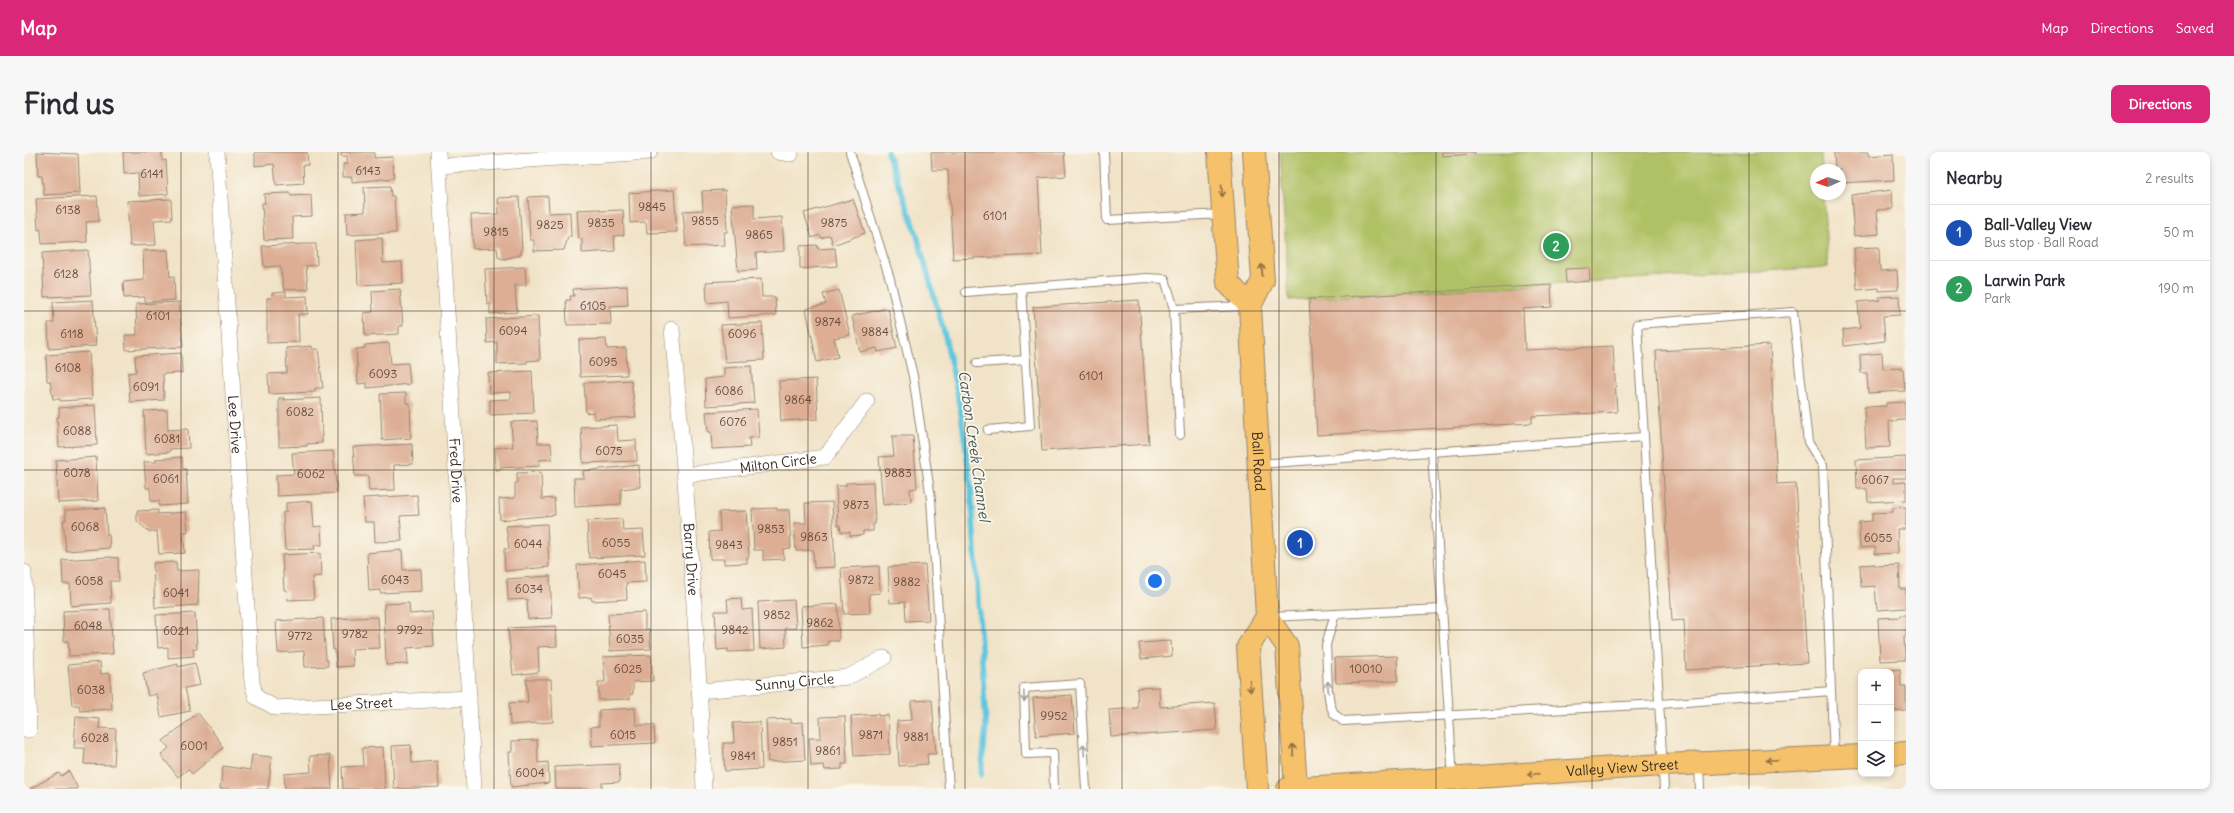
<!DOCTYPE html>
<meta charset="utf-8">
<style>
:root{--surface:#fff;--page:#f7f7f7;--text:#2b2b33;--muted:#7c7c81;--line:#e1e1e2;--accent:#db2777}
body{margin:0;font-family:Delius,sans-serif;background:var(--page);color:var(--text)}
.controls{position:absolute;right:12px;bottom:12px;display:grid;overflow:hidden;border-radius:8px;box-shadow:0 2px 6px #0003}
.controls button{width:36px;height:36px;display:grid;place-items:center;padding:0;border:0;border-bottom:1px solid var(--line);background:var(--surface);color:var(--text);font:20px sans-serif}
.compass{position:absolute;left:1786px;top:12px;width:36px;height:36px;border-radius:50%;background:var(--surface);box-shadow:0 2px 6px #0003;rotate:267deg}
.you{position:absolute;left:1131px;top:429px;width:14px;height:14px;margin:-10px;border:3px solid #fff;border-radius:50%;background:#1a73e8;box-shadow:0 0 0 6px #1a73e833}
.badge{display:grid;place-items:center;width:26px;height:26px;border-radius:50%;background:var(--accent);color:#fff;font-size:13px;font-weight:700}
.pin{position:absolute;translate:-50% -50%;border:2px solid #fff;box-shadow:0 1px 4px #0006}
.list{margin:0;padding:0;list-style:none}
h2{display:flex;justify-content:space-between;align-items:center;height:52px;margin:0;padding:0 16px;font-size:17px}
h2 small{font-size:13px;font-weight:400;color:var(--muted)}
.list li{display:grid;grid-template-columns:26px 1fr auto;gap:12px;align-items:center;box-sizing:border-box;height:56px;padding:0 16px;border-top:1px solid var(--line)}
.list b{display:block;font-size:15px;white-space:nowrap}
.list p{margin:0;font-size:13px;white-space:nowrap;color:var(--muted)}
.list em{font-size:13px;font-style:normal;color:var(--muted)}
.icon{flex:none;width:22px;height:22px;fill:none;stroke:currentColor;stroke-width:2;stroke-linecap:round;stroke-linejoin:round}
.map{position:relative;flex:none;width:1882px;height:637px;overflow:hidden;border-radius:8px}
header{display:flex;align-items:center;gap:24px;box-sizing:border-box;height:56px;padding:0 20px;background:var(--accent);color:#fff}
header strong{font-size:19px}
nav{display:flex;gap:22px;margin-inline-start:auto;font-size:14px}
.intro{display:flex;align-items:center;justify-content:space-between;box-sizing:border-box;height:96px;padding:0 24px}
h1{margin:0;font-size:28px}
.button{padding:10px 18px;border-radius:8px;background:var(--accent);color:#fff;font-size:14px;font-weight:700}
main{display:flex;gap:24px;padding:0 24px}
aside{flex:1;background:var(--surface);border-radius:8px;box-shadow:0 2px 6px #0003}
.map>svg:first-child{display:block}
.green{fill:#b0c165;stroke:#767642}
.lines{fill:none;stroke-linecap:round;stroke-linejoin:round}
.stream{stroke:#61c7de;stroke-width:5.5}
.building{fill:#ddae94}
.lane-casing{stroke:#968672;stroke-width:10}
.street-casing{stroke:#968672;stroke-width:16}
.primary-casing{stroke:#968672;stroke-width:24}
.lane{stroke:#fff;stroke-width:8}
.street{stroke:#fff;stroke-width:15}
.primary{stroke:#f5c16b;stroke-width:22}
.oneway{stroke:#8f6e41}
.oneway2{stroke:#a79f9a}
.grid{fill:none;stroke:#3b2a1e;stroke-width:1;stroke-opacity:0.55}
.labels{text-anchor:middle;stroke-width:3.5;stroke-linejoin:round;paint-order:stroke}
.number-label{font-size:12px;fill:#644b3c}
.street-label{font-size:14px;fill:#3b2a1e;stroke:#fbf7ec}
.water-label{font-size:15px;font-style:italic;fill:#465958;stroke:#fbf7ec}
</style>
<header>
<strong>Map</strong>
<nav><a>Map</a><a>Directions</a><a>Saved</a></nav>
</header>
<div class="intro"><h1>Find us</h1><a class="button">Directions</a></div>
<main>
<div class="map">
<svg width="1882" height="637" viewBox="0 0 1882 637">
<rect width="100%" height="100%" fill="#fbf7ec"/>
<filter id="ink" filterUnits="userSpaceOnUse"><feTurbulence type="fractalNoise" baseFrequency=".025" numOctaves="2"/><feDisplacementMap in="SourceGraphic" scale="8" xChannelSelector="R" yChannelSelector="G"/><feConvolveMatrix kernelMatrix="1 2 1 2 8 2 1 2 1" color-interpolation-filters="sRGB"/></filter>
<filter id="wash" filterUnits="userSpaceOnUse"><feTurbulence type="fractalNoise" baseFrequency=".012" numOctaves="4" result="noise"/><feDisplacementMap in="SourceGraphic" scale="16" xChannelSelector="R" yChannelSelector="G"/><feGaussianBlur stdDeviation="0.9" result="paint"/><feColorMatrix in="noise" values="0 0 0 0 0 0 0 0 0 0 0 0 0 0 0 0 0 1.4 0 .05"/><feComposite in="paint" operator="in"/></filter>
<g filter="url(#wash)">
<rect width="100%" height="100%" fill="#f1e3c7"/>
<!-- green -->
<polygon class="green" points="1256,0 1797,0 1798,18 1792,18 1792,42 1799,42 1804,115 1265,148"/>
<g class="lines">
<!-- stream -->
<polyline class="stream" points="863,0 893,83 921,184 936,254 947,336 962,573 957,623"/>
</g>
<g id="blocks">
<!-- building -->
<g class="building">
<polygon points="13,0 54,2 56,41 20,43 18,24 14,24"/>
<polygon points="99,0 138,0 138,9 142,8 144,42 115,44 114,21 100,22"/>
<polygon points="231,0 283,0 284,13 279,13 280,31 252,33 250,12 231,14"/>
<polygon points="317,0 350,0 350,6 369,5 370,26 328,30 328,25 319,25 319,12 324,12 323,4 317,4"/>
<polygon points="907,0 1040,0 1042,24 1014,26 1018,103 929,107 924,18 908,18"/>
<polygon points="1417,0 1451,0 1451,2 1418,4"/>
<polygon points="1810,0 1844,0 1844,4 1869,2 1870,28 1816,31 1816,18 1811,18"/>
<polygon points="366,34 367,44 370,44 372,81 323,83 322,61 341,60 340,35"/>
<polygon points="650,38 653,80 623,81 622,70 606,71 605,41"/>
<polygon points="701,38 703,80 700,80 701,93 662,95 659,59 679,58 678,39"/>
<polygon points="1868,38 1869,57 1853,58 1855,82 1830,84 1827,43"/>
<polygon points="266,41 267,44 287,43 288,64 268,65 269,87 240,88 238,51 241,51 240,42"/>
<polygon points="73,44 75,69 62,70 63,90 18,92 17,77 14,78 12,47"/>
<polygon points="524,44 525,61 546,60 547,85 544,85 540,98 510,99 510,88 506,88 504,45"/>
<polygon points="495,45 498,98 496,103 479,107 474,105 473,96 449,97 447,63 475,62 474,46"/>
<polygon points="147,47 148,67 130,68 132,93 106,94 103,49"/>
<polygon points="829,47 841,81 809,93 806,83 797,86 796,83 788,86 780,61"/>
<polygon points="730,52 730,67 758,65 760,99 732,101 733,118 714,119 708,53"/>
<polygon points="576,57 576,59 599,58 600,83 590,84 591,99 558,101 558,87 555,87 553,58"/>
<polygon points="358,86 359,111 378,110 379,131 334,133 332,88"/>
<polygon points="281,92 292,92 293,113 282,114 284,137 260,138 256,114 240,115 238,94"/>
<polygon points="793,93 794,97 811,96 813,114 776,117 776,94"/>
<polygon points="1855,95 1856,119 1873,118 1874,138 1855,139 1855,136 1833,138 1830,96"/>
<polygon points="64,98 67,143 20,145 18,101"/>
<polygon points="144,98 146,125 150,124 151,148 121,150 121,145 100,146 99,130 120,128 119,99"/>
<polygon points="501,115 502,133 491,133 493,160 466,162 466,151 463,152 461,117"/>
<polygon points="1565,116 1566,129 1542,131 1541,117"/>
<polygon points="737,127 738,145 751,145 752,163 704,166 703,149 683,151 682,130"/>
<polygon points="1527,133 1528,155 1499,157 1501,198 1589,194 1593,260 1508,264 1508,271 1293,283 1285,147"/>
<polygon points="603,134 604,153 586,154 587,172 543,173 542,148 547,148 546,144 550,144 549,137"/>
<polygon points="376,137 379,174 375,174 375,182 341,184 340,161 349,160 348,139"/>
<polygon points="815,138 826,183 810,186 814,205 793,210 782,157 802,152 799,142"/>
<polygon points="262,140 262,145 283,144 284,162 274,162 275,190 243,191 243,146 248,146 248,141"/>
<polygon points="1875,144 1876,163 1859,164 1861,189 1820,194 1819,178 1836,176 1834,150 1856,148 1855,145"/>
<polygon points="69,148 72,194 25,197 24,171 30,171 29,150"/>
<polygon points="1115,148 1125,292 1018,299 1009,155"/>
<polygon points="155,150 159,195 102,198 101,183 113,183 112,152"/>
<polygon points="864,156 873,196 854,200 853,196 836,200 828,164"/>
<polygon points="514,164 516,208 503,209 503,211 473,212 473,190 463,191 462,167"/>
<polygon points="738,171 740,208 701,210 697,173"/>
<polygon points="582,187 583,197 602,196 603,223 556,225 555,188"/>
<polygon points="365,191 367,212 384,211 386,232 343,236 343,231 334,232 332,197 341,196 341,193"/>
<polygon points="1746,193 1753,332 1772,331 1783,511 1662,518 1660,468 1648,469 1632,199"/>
<polygon points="288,194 288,197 294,197 299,236 291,236 291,240 245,242 244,222 263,221 262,196"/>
<polygon points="65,200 68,247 36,249 36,247 29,247 26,229 23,229 22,203"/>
<polygon points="157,201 158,221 139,222 140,248 106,250 104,221 112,220 111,204"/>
<polygon points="1858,201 1859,217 1879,216 1881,239 1844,241 1843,221 1837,221 1836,203"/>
<polygon points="727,214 730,251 682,254 681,227 700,225 700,216"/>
<polygon points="508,219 510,261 466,263 466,248 487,247 487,240 465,241 464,221"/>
<polygon points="792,227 794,267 757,269 755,229"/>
<polygon points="607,228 612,265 570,267 570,260 562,261 560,231"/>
<polygon points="382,241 382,251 386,251 387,286 358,288 356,242"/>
<polygon points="255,246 260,246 260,248 297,246 298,291 283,292 283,294 255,295"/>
<polygon points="1881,250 1882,268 1865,269 1866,295 1842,296 1840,255 1862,254 1862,251"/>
<polygon points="71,253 73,293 35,295 33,265 35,265 35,256"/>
<polygon points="733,257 735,285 725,286 726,295 688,297 687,280 684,280 682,260"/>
<polygon points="143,258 144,278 164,277 165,296 146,297 146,300 122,302 120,259"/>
<polygon points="513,269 514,291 527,291 528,307 515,308 515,314 476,316 476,318 472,318 471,296 489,295 487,270"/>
<polygon points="593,273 594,289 612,288 613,309 559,311 557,275"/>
<polygon points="868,284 889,284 893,336 886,337 887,350 859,353 855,305 870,304"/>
<polygon points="388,292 389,312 370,313 371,338 345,339 344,324 331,324 329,295"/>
<polygon points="309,299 313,341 253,344 252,323 270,322 268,301"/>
<polygon points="72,305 74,349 34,351 32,308"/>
<polygon points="158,305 159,317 162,317 164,352 135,354 135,349 127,349 126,336 122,336 120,310 132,310 132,307"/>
<polygon points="1882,305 1882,326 1869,326 1869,331 1882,330 1882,348 1844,350 1843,337 1833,337 1832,308"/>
<polygon points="615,313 616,335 597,337 597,352 551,355 550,326 560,326 559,319"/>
<polygon points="517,320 518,347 530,346 531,363 476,368 475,347 491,346 491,331 493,331 493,321"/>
<polygon points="849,330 851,372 849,372 849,379 839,379 839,383 826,384 826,380 817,380 816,373 814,373 812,334 822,334 822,331"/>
<polygon points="393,343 395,363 376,364 378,389 351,390 350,370 341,370 339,346"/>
<polygon points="288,349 290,375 297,374 298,393 290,393 291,397 261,398 259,360 262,360 262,351"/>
<polygon points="808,350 811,415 790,416 789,398 772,399 770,371 782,371 781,351"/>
<polygon points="1882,355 1882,377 1873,377 1874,401 1851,402 1851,395 1836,396 1835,370 1848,369 1848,361 1869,360 1869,356"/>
<polygon points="81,356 83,383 85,383 86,396 42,399 39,368 42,368 41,358"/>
<polygon points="753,356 753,358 765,358 767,396 759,397 760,407 739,408 739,398 730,398 728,357"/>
<polygon points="134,358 134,362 162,360 164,380 159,380 161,401 135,402 133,379 125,380 113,369 113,359"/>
<polygon points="722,359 725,405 723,405 723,411 700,412 700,407 686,407 685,380 696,379 695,360"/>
<polygon points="598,367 599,379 619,378 621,403 565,406 563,369"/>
<polygon points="523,372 525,415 481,419 480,397 485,397 482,374"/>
<polygon points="378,398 379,418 397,417 398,439 356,441 356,438 345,439 343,401"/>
<polygon points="296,401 297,424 288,425 290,447 264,448 263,438 260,438 258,403"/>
<polygon points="85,405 94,406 95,429 86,429 87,451 47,454 46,432 39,432 38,408"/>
<polygon points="621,408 622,430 602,431 603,447 568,449 567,445 555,446 553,413"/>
<polygon points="152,410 153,419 175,418 174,453 131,456 129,411"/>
<polygon points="1851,412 1851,414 1875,413 1876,437 1882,437 1882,456 1853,458 1851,434 1837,435 1836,413"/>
<polygon points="901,413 905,468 882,469 881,450 866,451 864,415"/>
<polygon points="855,414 856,441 845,442 846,461 820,462 817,416"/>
<polygon points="526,424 528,466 504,467 503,447 484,448 483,427"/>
<polygon points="717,446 718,458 728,457 730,499 704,500 704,497 693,498 691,459 704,459 703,447"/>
<polygon points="770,448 772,476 761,476 762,495 736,497 734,450"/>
<polygon points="385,451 386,462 408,460 410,494 383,496 384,512 362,513 360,452"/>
<polygon points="814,452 815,489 804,489 804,493 779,495 777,454"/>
<polygon points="86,457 89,502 45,504 44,489 40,489 39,459"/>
<polygon points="621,460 621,477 625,477 627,497 586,499 584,462"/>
<polygon points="171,461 173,497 169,497 170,504 144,506 144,495 134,496 132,463"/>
<polygon points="1876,463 1882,463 1882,484 1880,484 1881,508 1856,509 1854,466 1876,465"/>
<polygon points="354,465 356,496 328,497 329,514 312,515 311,497 309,498 307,467"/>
<polygon points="299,466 302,508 304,508 304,514 281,515 280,499 254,501 252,469"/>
<polygon points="532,474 533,494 514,495 515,520 489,523 484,476"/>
<polygon points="1147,489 1148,504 1117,507 1115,491"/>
<polygon points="627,503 629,529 609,530 609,542 606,542 606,547 575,548 574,530 581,530 579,505"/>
<polygon points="1373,504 1374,529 1312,531 1311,506"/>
<polygon points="76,510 77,522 86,521 88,557 56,559 55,553 48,553 44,513"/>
<polygon points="171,511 176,533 161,536 166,559 137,565 133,542 124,544 119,521 154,512 154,515"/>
<polygon points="1876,517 1877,534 1882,534 1882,558 1867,559 1867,520 1855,519"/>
<polygon points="502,527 527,527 529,570 486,573 485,551 504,550"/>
<polygon points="1135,535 1136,555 1191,551 1193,578 1087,585 1085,558 1114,556 1113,536"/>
<polygon points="1048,543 1051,581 1012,584 1009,546"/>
<polygon points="908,548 912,602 903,602 904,612 875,614 873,569 888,568 887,549"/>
<polygon points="611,556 612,573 630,573 631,591 568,594 567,575 575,574 575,558"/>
<polygon points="174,561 197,591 196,592 199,596 168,622 164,617 154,625 137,603 145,596 139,589"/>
<polygon points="854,562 854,564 864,563 866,602 830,604 827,564"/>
<polygon points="821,564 823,612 818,612 818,617 801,618 800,613 787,614 785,586 797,586 796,565"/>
<polygon points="52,565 76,567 75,576 92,577 90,613 60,612 61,596 50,596"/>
<polygon points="767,567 767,571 779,570 781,608 744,610 742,568"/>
<polygon points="736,570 738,617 701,619 699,591 710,591 709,571"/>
<polygon points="513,588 514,611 524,610 525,631 487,635 485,600 488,600 488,589"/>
<polygon points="387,593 388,611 413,609 415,635 370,637 368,594"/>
<polygon points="359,595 361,637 319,637 318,615 339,614 338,596"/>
<polygon points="228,603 248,605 244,637 196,637 199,614 226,618"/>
<polygon points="306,603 308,637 261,637 260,622 287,620 286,604"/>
<polygon points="595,612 596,630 578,631 578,637 532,637 531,615"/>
<polygon points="45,619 54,637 5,637 35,621 37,624"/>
</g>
</g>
</g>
<g filter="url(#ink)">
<use href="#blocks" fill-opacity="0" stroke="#968672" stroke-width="1"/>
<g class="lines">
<!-- lane casing -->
<g class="lane-casing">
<g id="lane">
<polyline points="826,0 866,127 889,224 907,347 925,637"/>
<polyline points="1080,0 1083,68 1199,62"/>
<polyline points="942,140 1122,126 1141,127 1150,157 1221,154"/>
<polyline points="1150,157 1156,283"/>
<polyline points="953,211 1002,208"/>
<polyline points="964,278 1006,274 997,136"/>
<polyline points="1620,285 1613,172 1769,160 1784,290 1799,314 1807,539"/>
<polyline points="1408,300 1429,626"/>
<polyline points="1235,312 1620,285 1640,637"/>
<polyline points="1311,462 1302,493 1304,538 1306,552 1310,562 1319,569 1636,552 1807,539 1810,604"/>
<polyline points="1246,465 1419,457"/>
<polyline points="1675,612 1676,637"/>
<polyline points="1030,637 1029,601 1002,602 1000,536 1056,532 1062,637"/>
</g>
</g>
<!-- street casing -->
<g class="street-casing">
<g id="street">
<path id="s1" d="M 193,0 L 228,531 L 232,545 L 252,556 L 445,546"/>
<path id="s2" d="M 414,0 L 450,637"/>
<polyline points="754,0 767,2"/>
<polyline points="415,14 626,0"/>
<path id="s3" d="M 648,177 C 662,330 674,483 680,637"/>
<path id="s4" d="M 661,323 L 801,305 L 843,249"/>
<polyline points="0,420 5,578 0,578"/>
<path id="s5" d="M 676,539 L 824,525 L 860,506"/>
</g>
</g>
<!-- primary casing -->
<g class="primary-casing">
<g id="primary">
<polyline points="1195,0 1204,131 1226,154"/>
<path id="s6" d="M 1230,0 L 1239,128 L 1226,154 L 1243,465 L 1263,494 L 1272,637"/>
<polyline points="1867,602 1882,601"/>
<polyline points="1233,637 1224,495 1243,465"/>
<path id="s7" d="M 1264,637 L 1639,613 L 1837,604"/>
</g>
</g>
<!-- lane -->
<use href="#lane" class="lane"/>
<!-- street -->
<use href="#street" class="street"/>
<!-- primary -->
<use href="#primary" class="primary"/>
</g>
<!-- one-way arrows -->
<defs><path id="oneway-shaft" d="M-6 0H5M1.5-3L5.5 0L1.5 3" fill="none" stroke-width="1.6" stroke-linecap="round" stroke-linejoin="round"/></defs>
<g class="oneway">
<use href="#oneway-shaft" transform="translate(1198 39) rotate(86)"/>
<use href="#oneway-shaft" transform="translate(1238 118) rotate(-94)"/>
<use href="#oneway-shaft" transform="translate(1226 534) rotate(86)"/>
<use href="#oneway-shaft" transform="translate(1269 598) rotate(-94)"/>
<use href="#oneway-shaft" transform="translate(1748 608) rotate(177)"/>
<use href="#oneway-shaft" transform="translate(1509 622) rotate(177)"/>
</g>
<g class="oneway2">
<use href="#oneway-shaft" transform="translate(1304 535) rotate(-93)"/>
<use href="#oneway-shaft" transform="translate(1000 544) rotate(88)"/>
<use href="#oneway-shaft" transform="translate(1060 598) rotate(-93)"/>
</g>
</g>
<!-- grid -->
<path class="grid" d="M 157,0 L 157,637M 314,0 L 314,637M 470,0 L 470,637M 627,0 L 627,637M 784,0 L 784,637M 941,0 L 941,637M 1098,0 L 1098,637M 1255,0 L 1255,637M 1412,0 L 1412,637M 1568,0 L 1568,637M 1725,0 L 1725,637M 0,159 L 1882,159M 0,318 L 1882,318M 0,478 L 1882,478"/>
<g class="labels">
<!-- number labels -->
<g class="number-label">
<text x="344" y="23">6143</text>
<text x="128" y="26">6141</text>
<text x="628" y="59">9845</text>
<text x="44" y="62">6138</text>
<text x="971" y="68">6101</text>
<text x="681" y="73">9855</text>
<text x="577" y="75">9835</text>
<text x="810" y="75">9875</text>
<text x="526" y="77">9825</text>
<text x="472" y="84">9815</text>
<text x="735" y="87">9865</text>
<text x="42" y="126">6128</text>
<text x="569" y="158">6105</text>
<text x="134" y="168">6101</text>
<text x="804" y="174">9874</text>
<text x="489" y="183">6094</text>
<text x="851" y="184">9884</text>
<text x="48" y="186">6118</text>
<text x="718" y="186">6096</text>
<text x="579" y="214">6095</text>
<text x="44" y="220">6108</text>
<text x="359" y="226">6093</text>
<text x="1067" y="228">6101</text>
<text x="122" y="239">6091</text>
<text x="705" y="243">6086</text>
<text x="774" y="252">9864</text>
<text x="276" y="264">6082</text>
<text x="709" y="274">6076</text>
<text x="53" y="283">6088</text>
<text x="143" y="291">6081</text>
<text x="585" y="303">6075</text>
<text x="53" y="325">6078</text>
<text x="874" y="325">9883</text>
<text x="287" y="326">6062</text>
<text x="142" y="331">6061</text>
<text x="1851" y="332">6067</text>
<text x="832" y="357">9873</text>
<text x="61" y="379">6068</text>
<text x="747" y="381">9853</text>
<text x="790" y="389">9863</text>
<text x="1854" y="390">6055</text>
<text x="592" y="395">6055</text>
<text x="504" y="396">6044</text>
<text x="705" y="397">9843</text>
<text x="588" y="426">6045</text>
<text x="371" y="432">6043</text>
<text x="837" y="432">9872</text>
<text x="65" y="433">6058</text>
<text x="883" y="434">9882</text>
<text x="505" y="441">6034</text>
<text x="152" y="445">6041</text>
<text x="753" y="467">9852</text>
<text x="796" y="475">9862</text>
<text x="64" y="478">6048</text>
<text x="386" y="482">9792</text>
<text x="711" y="482">9842</text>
<text x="152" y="483">6021</text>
<text x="331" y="486">9782</text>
<text x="276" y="488">9772</text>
<text x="606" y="491">6035</text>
<text x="604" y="521">6025</text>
<text x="1342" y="521">10010</text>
<text x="67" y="542">6038</text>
<text x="1030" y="568">9952</text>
<text x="599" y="587">6015</text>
<text x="847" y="587">9871</text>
<text x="892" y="589">9881</text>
<text x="71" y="590">6028</text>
<text x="761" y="594">9851</text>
<text x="170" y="598">6001</text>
<text x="804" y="603">9861</text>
<text x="719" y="608">9841</text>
<text x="506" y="625">6004</text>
</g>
<!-- street labels -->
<g class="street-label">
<text dy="5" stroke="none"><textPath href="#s1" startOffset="273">Lee Drive</textPath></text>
<text dy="5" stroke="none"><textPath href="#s6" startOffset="313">Ball Road</textPath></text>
<text dy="5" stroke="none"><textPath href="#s4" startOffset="94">Milton Circle</textPath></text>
<text dy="5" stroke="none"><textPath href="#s2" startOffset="319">Fred Drive</textPath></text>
<text dy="5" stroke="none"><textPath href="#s3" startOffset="231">Barry Drive</textPath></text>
<text dy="5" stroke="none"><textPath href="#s5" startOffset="95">Sunny Circle</textPath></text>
<text dy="5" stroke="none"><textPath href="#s1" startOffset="655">Lee Street</textPath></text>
<text dy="5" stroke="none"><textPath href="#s7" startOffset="335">Valley View Street</textPath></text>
</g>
<!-- water labels -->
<g class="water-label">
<text transform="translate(950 294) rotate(82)" y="5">Carbon Creek Channel</text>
</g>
</g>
</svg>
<div class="controls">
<button>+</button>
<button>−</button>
<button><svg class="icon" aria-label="layers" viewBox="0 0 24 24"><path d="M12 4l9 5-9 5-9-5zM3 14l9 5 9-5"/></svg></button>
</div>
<svg class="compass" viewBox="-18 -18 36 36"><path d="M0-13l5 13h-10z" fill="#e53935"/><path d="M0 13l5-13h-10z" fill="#7c7c81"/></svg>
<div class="you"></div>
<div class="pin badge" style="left:1276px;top:391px;background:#1a4fb4">1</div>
<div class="pin badge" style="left:1532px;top:94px;background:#2e9e5b">2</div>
</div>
<aside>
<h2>Nearby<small>2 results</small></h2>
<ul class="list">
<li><span class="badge" style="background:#1a4fb4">1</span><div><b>Ball-Valley View</b><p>Bus stop · Ball Road</p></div><em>50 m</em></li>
<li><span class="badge" style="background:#2e9e5b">2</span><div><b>Larwin Park</b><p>Park</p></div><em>190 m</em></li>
</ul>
</aside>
</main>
